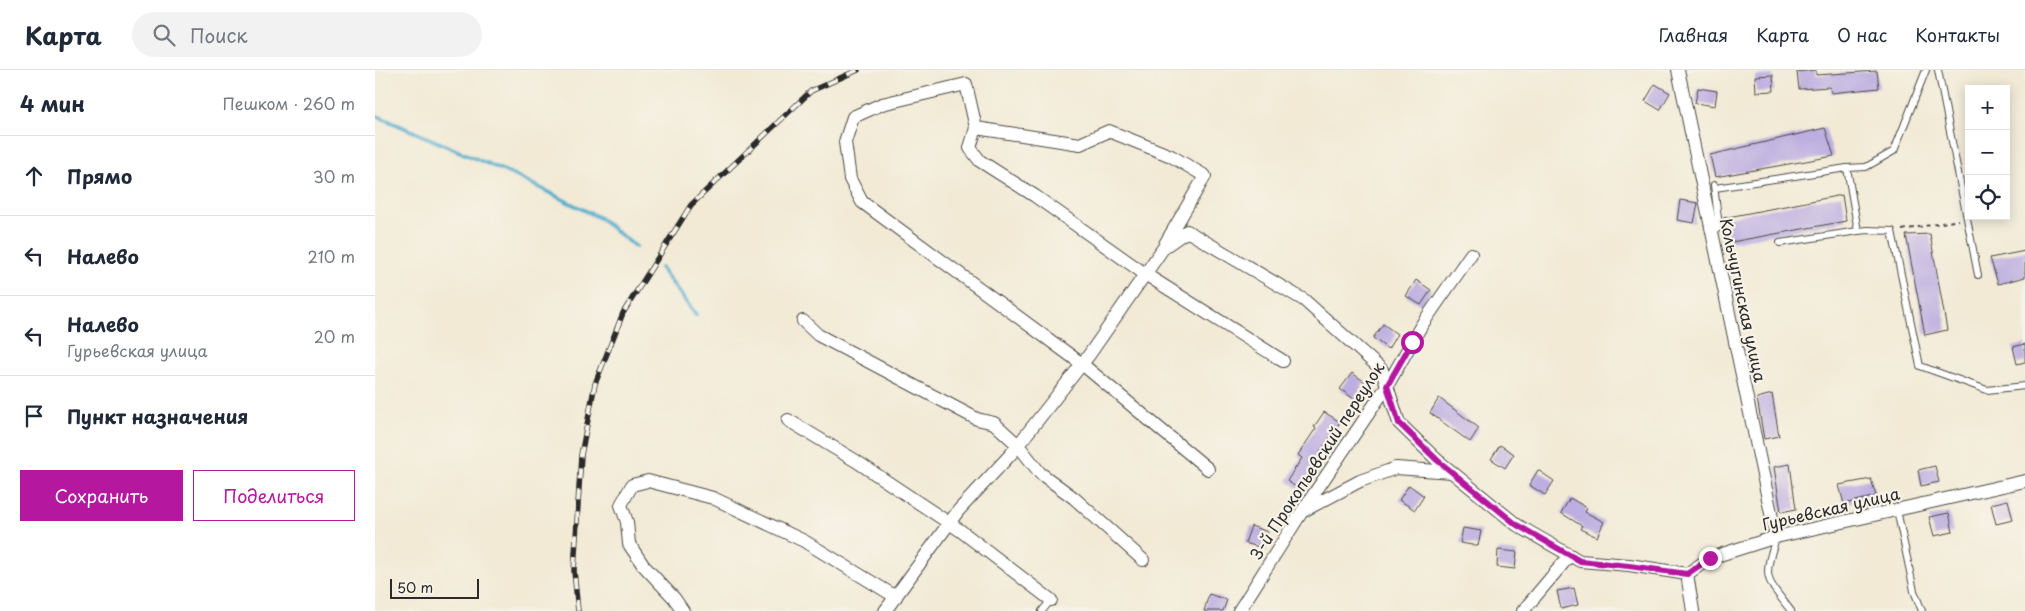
<!DOCTYPE html>
<html lang="ru">
<meta charset="utf-8">
<style>
:root{--surface:#fff;--page:#f2f2f3;--text:#1f2937;--muted:#747a83;--line:#e0e1e3;--accent:#b5179e}
body{margin:0;font-family:"Playpen Sans",sans-serif;background:var(--page);color:var(--text)}
.controls{position:absolute;right:15px;top:15px;display:grid;overflow:hidden;border-radius:0px;box-shadow:0 2px 12px #0003}
.controls button{width:45px;height:45px;display:grid;place-items:center;padding:0;border:0;border-bottom:1px solid var(--line);background:var(--surface);color:var(--text);font:25px sans-serif}
.scale{position:absolute;left:15px;bottom:12px;width:89px;box-sizing:border-box;padding-left:5px;border:2px solid #2b2b2b;border-top:0;font-size:14px;line-height:18px;white-space:nowrap;color:#2b2b2b;-webkit-text-stroke:4px #f7f3e8;paint-order:stroke}
.stop{position:absolute;width:15px;height:15px;margin:-11px;border:4px solid #b5179e;border-radius:50%;background:#fff}
.stop.end{background:#b5179e;border-color:#fff;box-shadow:0 1px 5px #0008}
.list{margin:0;padding:0;list-style:none}
h2{display:flex;justify-content:space-between;align-items:center;height:65px;margin:0;padding:0 20px;font-size:21px}
h2 small{font-size:16px;font-weight:400;color:var(--muted)}
.list li{display:grid;grid-template-columns:32px 1fr auto;gap:15px;align-items:center;box-sizing:border-box;height:80px;padding:0 20px;border-top:1px solid var(--line)}
.list b{display:block;font-size:19px;white-space:nowrap}
.list p{margin:0;font-size:16px;white-space:nowrap;color:var(--muted)}
.list em{font-size:16px;font-style:normal;color:var(--muted)}
.actions{display:flex;gap:10px;padding:15px 20px}
.actions a{flex:1;padding:11px 0;border:1px solid var(--accent);border-radius:0px;text-align:center;font-size:18px;color:var(--accent)}
.actions .main{background:var(--accent);color:#fff}
.icon{flex:none;width:28px;height:28px;fill:none;stroke:currentColor;stroke-width:2;stroke-linecap:round;stroke-linejoin:round}
.map{position:relative;flex:none;width:1650px;height:541px;overflow:hidden}
header{display:flex;align-items:center;gap:30px;box-sizing:border-box;height:70px;padding:0 25px;background:var(--surface);border-bottom:1px solid var(--line)}
header strong{font-size:24px}
nav{display:flex;gap:28px;margin-inline-start:auto;font-size:18px}
.search{width:350px;height:45px;background:var(--page);display:flex;align-items:center;gap:12px;box-sizing:border-box;padding:0 18px;border-radius:28px;color:var(--muted);font-size:19px}
main{display:flex}
aside{flex:1;background:var(--surface)}
.map>svg:first-child{display:block}
.lines{fill:none;stroke-linecap:round;stroke-linejoin:round}
.stream{stroke:#51afcf;stroke-width:4}
.building{fill:#bcaee0}
.lane-casing{stroke:#494844;stroke-width:8}
.street-casing{stroke:#494844;stroke-width:14}
.path{stroke:#494844;stroke-width:2;stroke-dasharray:4 4;stroke-linecap:butt}
.lane{stroke:#fff;stroke-width:6}
.street{stroke:#fff;stroke-width:12}
.rail-casing{stroke:#2b2b2b;stroke-width:5.5}
.rail{stroke:#f7f3e8;stroke-width:4;stroke-dasharray:11;stroke-linecap:butt}
.route{stroke:#b5179e;stroke-width:6}
.labels{text-anchor:middle;stroke-width:4.5;stroke-linejoin:round;paint-order:stroke}
.street-label{font-size:16px;fill:#2b2b2b;stroke:#f7f3e8}
</style>
<header>
<strong>Карта</strong>
<div class="search"><svg class="icon" aria-label="search" viewBox="0 0 24 24"><circle cx="10" cy="10" r="6"/><path d="M15 15l6 6"/></svg>Поиск</div>
<nav><a>Главная</a><a>Карта</a><a>О нас</a><a>Контакты</a></nav>
</header>
<main>
<aside>
<h2>4 мин<small>Пешком · 260 m</small></h2>
<ul class="list">
<li><svg class="icon" aria-label="ahead" viewBox="0 0 24 24"><path d="M12 20V5M6 11l6-6 6 6"/></svg><div><b>Прямо</b></div><em>30 m</em></li>
<li><svg class="icon" aria-label="left" viewBox="0 0 24 24"><path d="M17 20v-9H6M10 6l-5 5 5 5"/></svg><div><b>Налево</b></div><em>210 m</em></li>
<li><svg class="icon" aria-label="left" viewBox="0 0 24 24"><path d="M17 20v-9H6M10 6l-5 5 5 5"/></svg><div><b>Налево</b><p>Гурьевская улица</p></div><em>20 m</em></li>
<li><svg class="icon" aria-label="arrive" viewBox="0 0 24 24"><path d="M6 21V4h12l-3 4 3 4H6"/></svg><div><b>Пункт назначения</b></div></li>
</ul>
<div class="actions"><a class="main">Сохранить</a><a>Поделиться</a></div>
</aside>
<div class="map">
<svg width="1650" height="541" viewBox="0 0 1650 541">
<rect width="100%" height="100%" fill="#f7f3e8"/>
<filter id="ink" filterUnits="userSpaceOnUse"><feTurbulence type="fractalNoise" baseFrequency=".02" numOctaves="2"/><feDisplacementMap in="SourceGraphic" scale="10" xChannelSelector="R" yChannelSelector="G"/><feConvolveMatrix kernelMatrix="1 2 1 2 8 2 1 2 1" color-interpolation-filters="sRGB"/></filter>
<filter id="wash" filterUnits="userSpaceOnUse"><feTurbulence type="fractalNoise" baseFrequency=".0096" numOctaves="4" result="noise"/><feDisplacementMap in="SourceGraphic" scale="20" xChannelSelector="R" yChannelSelector="G"/><feGaussianBlur stdDeviation="1.12" result="paint"/><feColorMatrix in="noise" values="0 0 0 0 0 0 0 0 0 0 0 0 0 0 0 0 0 1.4 0 .05"/><feComposite in="paint" operator="in"/></filter>
<g filter="url(#wash)">
<rect width="100%" height="100%" fill="#f2ead5"/>
<g class="lines">
<!-- stream -->
<g class="stream">
<polyline points="0,45 141,106 223,147 261,177"/>
<polyline points="286,198 321,245"/>
</g>
</g>
<g id="blocks">
<!-- building -->
<g class="building">
<polygon points="1441,0 1441,5 1502,1 1504,18 1456,23 1455,17 1424,19 1422,2"/>
<polygon points="1398,5 1399,21 1381,22 1380,6"/>
<polygon points="1280,14 1295,23 1285,40 1270,31"/>
<polygon points="1323,18 1342,21 1340,36 1320,33"/>
<polygon points="1450,58 1459,86 1340,107 1335,85"/>
<polygon points="1467,125 1471,151 1351,173 1348,148"/>
<polygon points="1305,130 1323,133 1319,153 1302,150"/>
<polygon points="1555,164 1572,260 1550,265 1531,165"/>
<polygon points="1650,181 1650,207 1623,214 1615,188"/>
<polygon points="1041,210 1056,220 1046,235 1031,226"/>
<polygon points="1008,254 1022,264 1013,279 998,268"/>
<polygon points="1650,274 1650,292 1642,294 1638,277"/>
<polygon points="977,303 990,312 979,329 965,319"/>
<polygon points="1397,324 1404,366 1389,369 1382,328"/>
<polygon points="1064,328 1104,358 1095,372 1055,343"/>
<polygon points="949,342 965,352 945,382 947,383 934,402 938,405 927,421 912,411 927,388 923,385 941,358 939,357"/>
<polygon points="1125,375 1139,384 1130,398 1116,389"/>
<polygon points="1415,394 1421,439 1406,442 1399,397"/>
<polygon points="1560,396 1564,412 1546,416 1543,400"/>
<polygon points="1163,400 1179,411 1170,425 1154,415"/>
<polygon points="1496,409 1501,426 1469,434 1464,415"/>
<polygon points="1034,415 1049,426 1040,440 1024,430"/>
<polygon points="1195,428 1212,438 1210,442 1229,452 1222,467 1205,459 1207,456 1186,443"/>
<polygon points="1633,430 1638,450 1621,454 1616,434"/>
<polygon points="1574,443 1578,462 1559,466 1554,447"/>
<polygon points="876,456 893,462 887,478 870,473"/>
<polygon points="1088,458 1106,461 1103,476 1085,473"/>
<polygon points="1123,480 1142,482 1140,499 1122,497"/>
<polygon points="1199,518 1203,535 1186,539 1182,521"/>
<polygon points="834,524 852,530 848,541 829,541"/>
</g>
</g>
</g>
<g filter="url(#ink)">
<use href="#blocks" fill-opacity="0" stroke="#494844" stroke-width="1"/>
<g class="lines">
<!-- lane casing -->
<g class="lane-casing">
<g id="lane">
<polyline points="1563,0 1603,205"/>
<polyline points="1340,118 1472,98"/>
<polyline points="1483,161 1493,160 1517,161 1545,296 1612,320 1650,316"/>
<polyline points="1338,163 1344,157 1339,115"/>
<polyline points="1405,173 1483,161 1472,98 1491,97 1519,81 1551,0"/>
<polyline points="1522,440 1539,521 1547,541"/>
<path d="M 1401,468 C 1387,510 1391,508 1416,541"/>
<polyline points="667,541 676,530"/>
</g>
</g>
<!-- street casing -->
<g class="street-casing">
<g id="street">
<polyline points="1303,0 1401,467"/>
<polyline points="601,58 595,78 605,91 660,126 770,204 908,291"/>
<polyline points="790,174 830,106 796,86 734,61 705,74 601,58 591,14 507,34 478,47 470,72 475,109 487,132 707,294 833,399"/>
<polyline points="428,251 443,265 602,349 619,353 643,375 665,403 699,428 768,490"/>
<polyline points="413,350 481,391 586,461 676,530"/>
<polyline points="928,441 985,411 1021,398 1077,402"/>
<polyline points="1312,504 1335,488 1401,467 1650,411"/>
<polyline points="1312,504 1318,541"/>
<polyline points="308,541 299,528 268,495 254,474 252,452 246,435 257,415 273,411 338,428 429,471 521,527"/>
<polyline points="510,541 583,441 636,384 714,285 789,177 812,161 929,230 1007,300 1024,353 1062,390 1142,455 1205,491 1254,495 1312,504"/>
<polyline points="864,541 926,443 1012,316 1046,256 1096,184"/>
<polyline points="1148,541 1195,485"/>
</g>
</g>
<!-- path -->
<polyline class="path" points="1527,160 1584,150"/>
<!-- lane -->
<use href="#lane" class="lane"/>
<!-- street -->
<use href="#street" class="street"/>
<!-- rail casing -->
<g class="rail-casing">
<polyline id="rail" points="203,541 199,501 206,385 220,314 248,243 316,135 436,21 483,0"/>
</g>
<!-- rail -->
<use href="#rail" class="rail"/>
</g>
</g>
<g class="lines" filter="url(#ink)">
<!-- route -->
<polyline class="route" points="1037,272 1012,316 1024,353 1062,390 1142,455 1205,491 1254,496 1312,504 1335,488"/>
</g>
<g class="labels">
<!-- street labels -->
<g class="street-label">
<text transform="translate(1368 230) rotate(78)" y="6">Кольчугинская улица</text>
<text transform="translate(942 391) rotate(-57)" y="6">3-й Прокопьевский переулок</text>
<text transform="translate(1456 439) rotate(-13)" y="6">Гурьевская улица</text>
</g>
</g>
</svg>
<div class="controls">
<button>+</button>
<button>−</button>
<button><svg class="icon" aria-label="locate" viewBox="0 0 24 24"><circle cx="12" cy="12" r="6"/><path d="M12 2v4M12 18v4M2 12h4M18 12h4"/></svg></button>
</div>
<div class="scale">50 m</div>
<div class="stop" style="left:1037px;top:272px"></div>
<div class="stop end" style="left:1335px;top:488px"></div>
</div>
</main>
